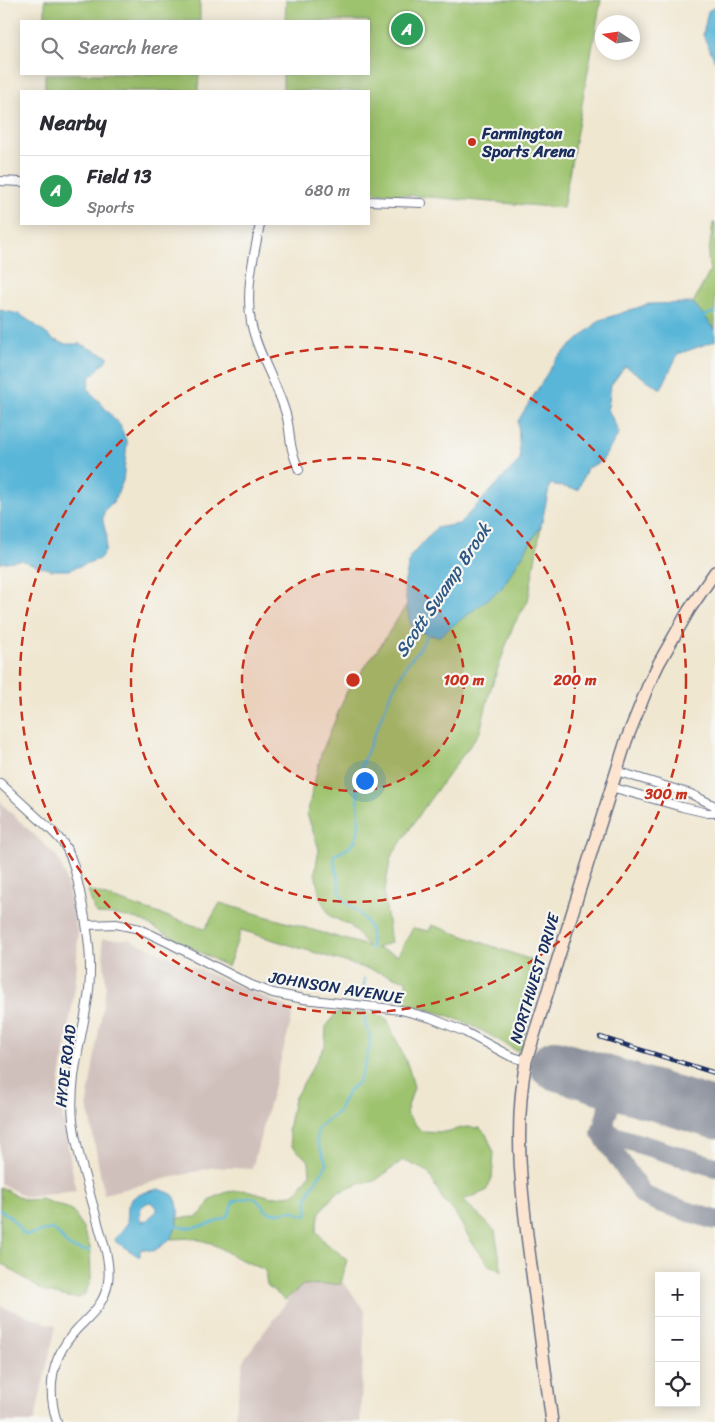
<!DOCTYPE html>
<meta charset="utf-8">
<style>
:root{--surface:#fff;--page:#f2f2f3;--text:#2b2b33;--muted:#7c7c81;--line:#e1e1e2;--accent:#1a73e8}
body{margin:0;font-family:Sriracha,sans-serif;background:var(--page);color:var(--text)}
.controls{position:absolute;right:15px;bottom:15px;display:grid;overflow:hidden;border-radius:0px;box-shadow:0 2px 12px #0003}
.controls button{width:45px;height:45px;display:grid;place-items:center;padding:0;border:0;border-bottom:1px solid var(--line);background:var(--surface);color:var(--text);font:25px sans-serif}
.compass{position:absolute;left:595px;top:15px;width:45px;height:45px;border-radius:50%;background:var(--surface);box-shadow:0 2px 12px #0003;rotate:282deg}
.you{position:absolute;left:364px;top:780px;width:18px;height:18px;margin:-12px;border:4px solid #fff;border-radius:50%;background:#1a73e8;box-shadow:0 0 0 8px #1a73e833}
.badge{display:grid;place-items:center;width:32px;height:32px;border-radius:50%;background:var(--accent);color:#fff;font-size:16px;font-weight:700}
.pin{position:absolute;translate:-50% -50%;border:2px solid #fff;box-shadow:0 1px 5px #0006}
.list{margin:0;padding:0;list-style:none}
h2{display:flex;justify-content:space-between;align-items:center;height:65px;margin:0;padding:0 20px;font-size:21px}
h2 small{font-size:16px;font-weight:400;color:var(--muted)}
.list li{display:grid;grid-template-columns:32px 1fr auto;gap:15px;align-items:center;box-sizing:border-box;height:70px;padding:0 20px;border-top:1px solid var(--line)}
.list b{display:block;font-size:19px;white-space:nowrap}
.list p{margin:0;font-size:16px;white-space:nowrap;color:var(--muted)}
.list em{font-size:16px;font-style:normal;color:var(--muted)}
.icon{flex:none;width:28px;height:28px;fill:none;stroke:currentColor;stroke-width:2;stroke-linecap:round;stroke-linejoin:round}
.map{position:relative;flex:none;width:715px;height:1422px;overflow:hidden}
.search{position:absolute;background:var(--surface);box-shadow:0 2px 12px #0003;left:20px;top:20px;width:350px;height:55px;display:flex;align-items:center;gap:12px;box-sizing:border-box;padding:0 18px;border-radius:0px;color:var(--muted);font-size:19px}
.panel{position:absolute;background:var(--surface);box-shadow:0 2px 12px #0003;left:20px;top:90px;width:350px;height:135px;border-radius:0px}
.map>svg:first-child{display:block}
.industrial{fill:#d0c0bc}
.green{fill:#9ec36e;stroke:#5c7966}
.water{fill:#5ab6d8;stroke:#3a729b;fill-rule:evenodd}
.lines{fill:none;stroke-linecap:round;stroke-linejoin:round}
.stream{stroke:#5ab6d8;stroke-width:2.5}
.taxiway{stroke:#868b98;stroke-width:20}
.runway{stroke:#868b98;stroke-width:50}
.minor-casing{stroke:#666f86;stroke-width:10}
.secondary-casing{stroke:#666f86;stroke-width:14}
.minor{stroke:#fff;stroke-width:8}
.secondary{stroke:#fce5d0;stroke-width:11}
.rail-casing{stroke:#1b2f5e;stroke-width:4.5}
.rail{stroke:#f6f6f2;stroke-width:2.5;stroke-dasharray:8;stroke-linecap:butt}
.ring{fill:none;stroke:#c8321e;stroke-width:2.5;stroke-dasharray:9 6}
.poi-dot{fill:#c8321e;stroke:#f6f6f2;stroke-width:2}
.labels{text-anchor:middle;stroke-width:4.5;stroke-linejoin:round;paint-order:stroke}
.poi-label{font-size:16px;font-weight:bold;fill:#1b2f5e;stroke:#f6f6f2;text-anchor:start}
.street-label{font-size:16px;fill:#1b2f5e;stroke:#f6f6f2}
.water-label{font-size:18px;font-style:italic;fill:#2e5883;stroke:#f6f6f2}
.centre{fill:#c8321e;stroke:#f6f6f2;stroke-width:2.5}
.ring-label{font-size:15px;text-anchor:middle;font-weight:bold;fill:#c8321e;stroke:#f6f6f2;stroke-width:4.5;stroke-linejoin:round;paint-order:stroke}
</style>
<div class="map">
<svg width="715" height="1422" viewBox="0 0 715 1422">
<rect width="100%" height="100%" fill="#f6f6f2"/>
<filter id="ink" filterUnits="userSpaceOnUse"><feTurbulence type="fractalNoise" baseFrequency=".02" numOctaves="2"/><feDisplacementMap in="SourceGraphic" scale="10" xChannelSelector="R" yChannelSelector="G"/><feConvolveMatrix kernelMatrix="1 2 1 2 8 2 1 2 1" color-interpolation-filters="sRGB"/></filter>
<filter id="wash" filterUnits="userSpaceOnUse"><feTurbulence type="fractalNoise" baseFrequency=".0096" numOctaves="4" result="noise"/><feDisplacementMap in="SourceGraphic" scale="20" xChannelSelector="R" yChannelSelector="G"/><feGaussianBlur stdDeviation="1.12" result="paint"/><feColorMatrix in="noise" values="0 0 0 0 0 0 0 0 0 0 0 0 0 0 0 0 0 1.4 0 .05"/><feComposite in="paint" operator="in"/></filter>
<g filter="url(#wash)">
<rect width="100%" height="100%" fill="#f0e7d1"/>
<!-- industrial -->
<g class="industrial">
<polygon points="0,802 57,857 65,875 78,936 76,982 58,1091 76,1191 26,1197 0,1183"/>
<polygon points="102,939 128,939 294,1010 252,1169 214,1167 104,1194 87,1103 106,987"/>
<polygon points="302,1281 344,1283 365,1311 360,1422 234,1422 244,1359"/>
<polygon points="0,1306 56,1326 34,1422 0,1422"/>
</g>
<!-- green -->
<g class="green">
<rect x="45" y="0" width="155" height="21"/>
<polygon points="286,0 601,0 563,208 369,192 369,91 283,91 283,74 369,74 369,21 285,21"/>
<polygon points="45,74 199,74 198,91 45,91"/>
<polygon points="713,223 715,223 715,329 693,303 710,271 708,259"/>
<path d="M 541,526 L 528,601 L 513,626 L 490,691 L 480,732 L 428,802 L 391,857 L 384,894 L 391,943 L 376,948 L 398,955 L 413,928 L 429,931 L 432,925 L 543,964 L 522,1048 L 519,1050 L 515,1050 C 497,1039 479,1028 459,1020 C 440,1012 419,1007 399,1002 L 407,981 L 241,930 L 228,967 L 138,919 L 115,915 L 97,914 L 94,910 L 88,890 L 205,929 L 220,903 L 368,946 L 351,926 L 330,916 L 320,898 L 315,872 L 319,849 L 307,814 L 321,754 L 347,691 L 380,646 L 407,604 L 409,618 L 501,589 Z"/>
<polygon points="362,1012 373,1013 387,1019 408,1066 414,1087 406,1113 421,1131 445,1132 466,1127 480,1128 486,1134 494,1153 492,1178 486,1191 463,1200 495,1231 502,1272 489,1265 471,1241 455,1213 442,1198 428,1172 403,1160 375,1181 356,1185 335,1194 320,1212 316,1231 327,1244 347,1259 341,1284 303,1285 285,1300 267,1285 265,1270 237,1258 211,1243 192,1238 171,1239 176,1227 179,1218 196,1217 202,1213 211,1199 227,1192 246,1190 272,1197 292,1195 300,1188 310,1174 309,1161 292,1146 288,1130 294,1099 325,1046 326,1027 336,1013"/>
<polygon points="0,1187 25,1200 41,1199 70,1209 76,1216 83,1229 90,1247 91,1279 85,1294 78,1298 66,1297 43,1291 0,1262"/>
</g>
<!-- water -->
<g class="water">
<polygon points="715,7 715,61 703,35 708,11"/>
<polygon points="693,303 715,329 715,341 678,354 661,389 625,366 611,385 608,409 619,433 602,461 587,468 578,490 550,484 541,526 501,589 438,637 413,630 409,618 404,586 410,557 436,528 459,524 520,460 518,421 556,359 600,320 649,304"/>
<polygon points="0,310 19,314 34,324 54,340 66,344 80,344 109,357 90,378 88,389 120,425 127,443 123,481 114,501 105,510 103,516 103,522 107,537 105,552 99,559 69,570 51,570 20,560 0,563"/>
<path d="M 159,1189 C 164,1191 169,1192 173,1195 C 182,1204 178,1231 170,1239 C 165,1244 159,1247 154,1251 L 142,1249 L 140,1250 L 140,1256 L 138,1256 L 116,1242 L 115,1239 L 127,1224 L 128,1206 L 132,1199 L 138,1194 ZM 150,1202 L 153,1203 L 157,1208 L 157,1211 L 147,1220 L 142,1222 L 140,1220 C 139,1211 140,1205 150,1202 Z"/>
</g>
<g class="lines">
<!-- stream -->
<g class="stream">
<polyline points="702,317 715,312"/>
<path d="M 371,949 C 372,927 370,923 354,908 C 350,905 344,901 342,897 C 338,891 340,884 338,878 C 336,869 333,864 334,855 C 338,853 344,851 348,848 C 368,835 354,796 358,776 C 359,773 360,769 362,765 L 392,691 L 409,661 L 419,650 L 429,632"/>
<path d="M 0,1210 L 9,1216 L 18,1226 L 22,1232 L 26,1235 L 31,1234 L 53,1229 C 58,1233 60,1235 64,1241 C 69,1250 81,1250 90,1251"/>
<path d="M 175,1226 C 180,1227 185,1228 191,1228 C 199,1227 225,1221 229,1214 C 231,1211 232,1206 233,1202 L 238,1200 L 253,1197 C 261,1202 262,1207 267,1211 C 275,1216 283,1211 291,1211 C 296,1211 300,1215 306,1216 L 308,1213 C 302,1191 318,1181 327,1164 L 317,1142 L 317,1130 L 321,1125 L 338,1112 L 342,1102 L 350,1089 L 358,1083 L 365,1065 L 370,1044 L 370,1036 L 366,1026 L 364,1013 L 364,979"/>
</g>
<!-- taxiway -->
<g class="taxiway">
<polyline points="616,1084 604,1123 607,1131 614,1136 715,1167"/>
<polyline points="603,1127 601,1133 643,1195 661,1203 715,1220"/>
</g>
<!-- runway -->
<polyline class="runway" points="555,1065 715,1114"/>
</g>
</g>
<g filter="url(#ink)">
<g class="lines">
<!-- minor casing -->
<g class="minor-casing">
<g id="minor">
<polyline points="0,181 21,182"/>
<polyline points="369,201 422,203"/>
<path d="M 260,224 C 254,256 245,289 251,322 C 257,353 276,381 285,411 C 289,422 289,433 291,444 C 292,453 296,462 299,470"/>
<polyline points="616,771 691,794 715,806"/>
<path d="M 0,783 C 13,795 26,807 39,819 C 47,826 56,834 63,843 C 73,857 76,875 80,892 C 88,930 94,966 87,1004 C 81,1042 69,1081 73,1120 C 77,1155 89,1189 98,1223 C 103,1242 111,1262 108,1282 C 105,1303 92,1314 78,1328 C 52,1355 46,1387 57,1422"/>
<polyline points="611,787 682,807 708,813 715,813"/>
<polyline points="87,925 116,924 140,929 169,943 251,985 273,993 304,999 401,1010 431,1018 465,1032 510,1056 526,1061"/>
</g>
</g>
<!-- secondary casing -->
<g class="secondary-casing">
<path id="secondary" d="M 552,1422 C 545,1370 538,1318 531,1266 C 522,1198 513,1130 526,1061 L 626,741 L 648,686 L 659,663 L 689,610 L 715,572"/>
</g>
<!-- minor -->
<use href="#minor" class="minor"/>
<!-- secondary -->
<use href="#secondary" class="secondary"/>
<!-- rail casing -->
<g class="rail-casing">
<polyline id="rail" points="600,1037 715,1073"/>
</g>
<!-- rail -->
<use href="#rail" class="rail"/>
</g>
</g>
<!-- distance rings -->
<circle cx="353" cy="680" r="111" fill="#c8321e" fill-opacity=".12"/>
<g class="ring">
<circle cx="353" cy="680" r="111"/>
<circle cx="353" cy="680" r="222"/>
<circle cx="353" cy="680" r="333"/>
</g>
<!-- markers -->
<circle class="poi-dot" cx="472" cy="142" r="5"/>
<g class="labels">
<!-- poi labels -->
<g class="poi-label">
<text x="482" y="139">Farmington<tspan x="482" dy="18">Sports Arena</tspan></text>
</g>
<!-- street labels -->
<g class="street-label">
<text transform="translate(534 978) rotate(-73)" y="6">NORTHWEST DRIVE</text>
<text transform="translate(336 987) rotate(9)" y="6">JOHNSON AVENUE</text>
<text transform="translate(65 1066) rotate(-83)" y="6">HYDE ROAD</text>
</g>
<!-- water labels -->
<g class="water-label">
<text transform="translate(443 590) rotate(-56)" y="6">Scott Swamp Brook</text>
</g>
</g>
<circle cx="353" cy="680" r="8" class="centre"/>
<g class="ring-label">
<text x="464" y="685">100 m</text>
<text x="575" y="685">200 m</text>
<text x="666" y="799">300 m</text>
</g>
</svg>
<div class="controls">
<button>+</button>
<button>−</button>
<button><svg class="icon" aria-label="locate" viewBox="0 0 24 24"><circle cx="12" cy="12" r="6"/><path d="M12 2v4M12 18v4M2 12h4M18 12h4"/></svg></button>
</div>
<svg class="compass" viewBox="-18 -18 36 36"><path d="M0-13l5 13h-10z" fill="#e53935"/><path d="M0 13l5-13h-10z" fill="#7c7c81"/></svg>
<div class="you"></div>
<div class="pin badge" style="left:407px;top:29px;background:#2e9e5b">A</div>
<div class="search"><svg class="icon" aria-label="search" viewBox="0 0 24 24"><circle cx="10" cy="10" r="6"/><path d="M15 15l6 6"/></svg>Search here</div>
<section class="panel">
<h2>Nearby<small></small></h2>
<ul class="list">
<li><span class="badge" style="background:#2e9e5b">A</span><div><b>Field 13</b><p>Sports</p></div><em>680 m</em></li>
</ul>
</section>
</div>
